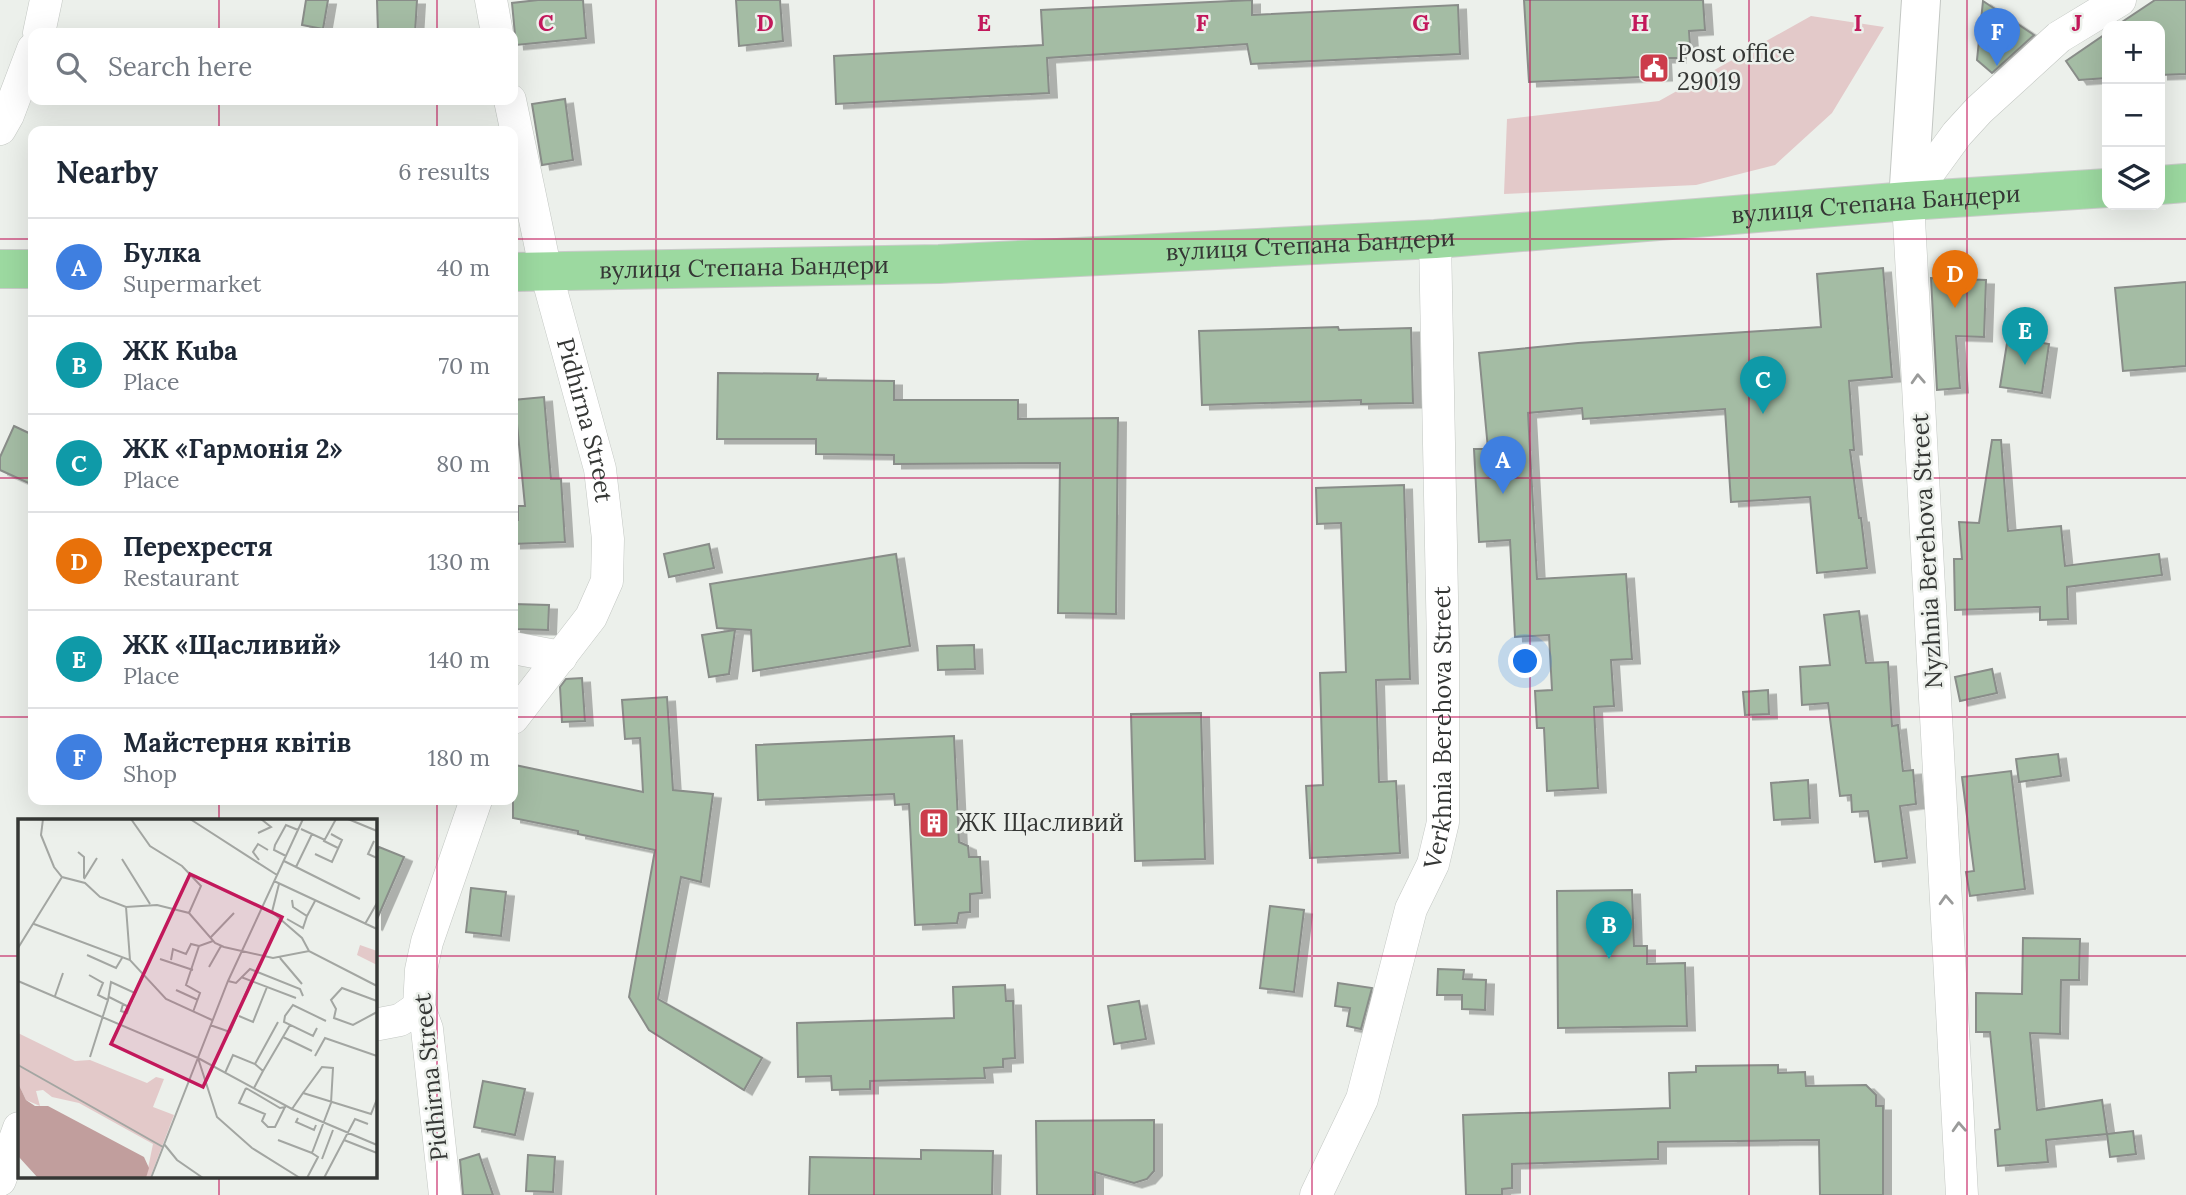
<!DOCTYPE html>
<meta charset="utf-8">
<style>
:root{--surface:#fff;--page:#f6f6f7;--text:#1f2937;--muted:#747a83;--line:#e0e1e3;--accent:#cc3c4b}
body{margin:0;font-family:Lora,serif;background:var(--page);color:var(--text)}
.controls{position:absolute;right:21px;top:21px;display:grid;overflow:hidden;border-radius:14px;box-shadow:0 7px 28px #0002}
.controls button{width:63px;height:63px;display:grid;place-items:center;padding:0;border:0;border-bottom:2px solid var(--line);background:var(--surface);color:var(--text);font:35px sans-serif}
.you{position:absolute;left:1526px;top:662px;width:24px;height:24px;margin:-18px;border:5px solid #fff;border-radius:50%;background:#1a73e8;box-shadow:0 0 0 10px #1a73e833}
.badge{display:grid;place-items:center;width:46px;height:46px;border-radius:50%;background:var(--accent);color:#fff;font-size:23px;font-weight:700}
.pin{position:absolute;translate:-50% -58px;filter:drop-shadow(0 2px 4px #0008)}
.pin::after{content:'';position:absolute;top:37px;width:24px;height:21px;background:inherit;clip-path:polygon(0 0,100% 0,50% 100%)}
.list{margin:0;padding:0;list-style:none}
h2{display:flex;justify-content:space-between;align-items:center;height:91px;margin:0;padding:0 28px;font-size:30px}
h2 small{font-size:23px;font-weight:400;color:var(--muted)}
.list li{display:grid;grid-template-columns:46px 1fr auto;gap:21px;align-items:center;box-sizing:border-box;height:98px;padding:0 28px;border-top:2px solid var(--line)}
.list b{display:block;font-size:26px;white-space:nowrap}
.list p{margin:0;font-size:23px;white-space:nowrap;color:var(--muted)}
.list em{font-size:23px;font-style:normal;color:var(--muted)}
.icon{flex:none;width:38px;height:38px;fill:none;stroke:currentColor;stroke-width:2;stroke-linecap:round;stroke-linejoin:round}
.map{position:relative;flex:none;width:2186px;height:1195px;overflow:hidden}
.search{position:absolute;background:var(--surface);box-shadow:0 7px 28px #0002;left:28px;top:28px;width:490px;height:77px;display:flex;align-items:center;gap:18px;box-sizing:border-box;padding:0 24px;border-radius:14px;color:var(--muted);font-size:26px}
.panel{position:absolute;background:var(--surface);box-shadow:0 7px 28px #0002;left:28px;top:126px;width:490px;height:679px;border-radius:14px}
.map>svg:first-child{display:block}
.park{fill:#e3c9c9}
.building{fill:#a4bca4;stroke:#898d89;stroke-width:2;filter:url(#shadow)}
.lines{fill:none;stroke-linecap:round;stroke-linejoin:round}
.minor-casing{stroke:#c3c7c3;stroke-width:33}
.tertiary-casing{stroke:#c3c7c3;stroke-width:40}
.primary-casing{stroke:#cacbca;stroke-width:40}
.minor{stroke:#fff;stroke-width:32}
.tertiary{stroke:#fff;stroke-width:38}
.primary{stroke:#9cd9a0;stroke-width:38}
.oneway{stroke:#9a9b9a}
.grid{fill:none;stroke:#c2185b;stroke-width:2;stroke-opacity:0.55}
.labels{text-anchor:middle;stroke-width:5;stroke-linejoin:round;paint-order:stroke}
.poi-label{font-size:24px;fill:#353735;stroke:#ecf0eb;text-anchor:start}
.street-label{font-size:24px;fill:#353735;stroke:#ecf0eb}
.inset-road{fill:none;stroke:#a3a6a2;stroke-width:2}
.view{fill:#c2185b;fill-opacity:0.15;stroke:#c2185b;stroke-width:3.5}
.inset-edge{fill:none;stroke:#353735;stroke-width:3.5}
.grid-label{font-size:23px;text-anchor:middle;font-weight:bold;fill:#c2185b;stroke:#ecf0eb;stroke-width:5;stroke-linejoin:round;paint-order:stroke}
</style>
<div class="map">
<svg width="2186" height="1195" viewBox="0 0 2186 1195">
<defs>
<filter id="shadow"><feDropShadow dx="8" dy="4.5" stdDeviation="0" flood-color="#0004"/></filter>
</defs>
<rect width="100%" height="100%" fill="#ecf0eb"/>
<!-- park -->
<polygon class="park" points="1811,16 1884,27 1832,113 1775,165 1696,185 1504,194 1507,119 1659,101"/>
<!-- building -->
<g class="building">
<polygon points="306,0 328,0 323,29 302,25"/>
<polygon points="377,0 417,0 415,33 378,33"/>
<polygon points="538,0 583,0 586,38 516,45 512,3"/>
<polygon points="736,0 780,0 783,41 739,46"/>
<polygon points="1252,0 1252,15 1458,5 1460,54 1251,64 1247,44 1047,58 1049,93 836,104 834,56 1043,45 1041,10"/>
<polygon points="1524,0 1703,0 1705,30 1689,31 1690,45 1678,45 1678,58 1663,58 1664,76 1529,82"/>
<polygon points="2155,0 2186,0 2186,74 2160,75 2160,26 2116,26"/>
<polygon points="1983,1 2034,35 1992,73 1977,60"/>
<polygon points="2107,33 2107,78 2079,80 2066,61"/>
<polygon points="565,99 573,160 542,165 532,104"/>
<polygon points="1883,268 1892,377 1849,381 1854,450 1850,450 1859,518 1861,518 1867,568 1817,573 1810,497 1731,502 1725,409 1583,419 1582,408 1528,413 1537,579 1626,574 1632,659 1611,660 1614,706 1594,707 1598,788 1547,791 1544,728 1537,728 1535,691 1552,690 1549,635 1515,637 1510,540 1479,542 1474,449 1488,449 1479,353 1578,343 1821,327 1817,274"/>
<polygon points="1931,278 1986,280 1984,337 1956,336 1960,388 1937,390"/>
<polygon points="2186,282 2186,366 2123,371 2115,288"/>
<polygon points="1338,327 1339,330 1411,328 1413,403 1361,404 1361,400 1202,405 1199,331"/>
<polygon points="2008,337 2049,344 2042,393 2000,387"/>
<polygon points="718,373 818,374 817,380 894,381 894,400 1018,400 1018,419 1118,418 1116,614 1058,613 1060,463 894,464 894,455 816,454 816,439 717,439"/>
<polygon points="544,397 551,479 561,479 565,542 513,544 513,520 518,520 518,506 525,506 517,424 513,424 513,400"/>
<polygon points="14,426 33,435 33,485 0,470 0,457"/>
<polygon points="1992,440 2001,440 2008,531 2061,526 2065,566 2159,554 2162,575 2067,587 2068,619 2040,620 2040,607 1955,610 1954,559 1962,559 1959,522 1979,523"/>
<polygon points="1404,485 1410,679 1376,680 1379,782 1396,781 1400,853 1310,858 1306,786 1323,785 1320,673 1346,672 1341,523 1317,524 1316,488"/>
<polygon points="709,544 714,568 669,577 664,554"/>
<polygon points="896,554 910,646 753,671 751,630 717,628 710,584"/>
<polygon points="513,604 549,605 548,630 513,629"/>
<polygon points="1859,611 1866,663 1888,662 1892,726 1898,725 1903,771 1913,770 1916,804 1900,806 1907,858 1875,862 1868,811 1852,812 1851,795 1840,796 1828,703 1802,705 1800,667 1830,665 1824,615"/>
<polygon points="735,630 729,674 709,677 702,635"/>
<polygon points="974,645 975,669 938,670 937,646"/>
<polygon points="1992,669 1997,693 1960,701 1955,677"/>
<polygon points="582,678 585,721 562,722 560,687 566,679"/>
<polygon points="1768,690 1769,714 1745,715 1743,692"/>
<polygon points="667,697 673,790 713,794 701,882 681,877 658,999 762,1058 744,1090 649,1030 629,997 655,850 578,834 578,831 513,818 513,779 515,765 643,792 640,738 625,739 622,700"/>
<polygon points="1201,713 1205,859 1135,861 1131,714"/>
<polygon points="954,736 959,842 968,846 969,857 980,857 982,893 970,894 970,912 959,913 957,923 915,925 909,804 895,805 894,794 758,800 756,745"/>
<polygon points="2058,754 2061,776 2019,782 2016,759"/>
<polygon points="2011,771 2025,889 1970,896 1966,872 1974,871 1962,777"/>
<polygon points="1808,780 1810,818 1774,820 1771,783"/>
<polygon points="379,847 404,857 374,926 374,859"/>
<polygon points="471,888 506,892 501,936 466,932"/>
<polygon points="1632,890 1634,946 1647,946 1647,964 1685,963 1687,1026 1558,1028 1557,891"/>
<polygon points="1270,906 1304,910 1294,992 1260,988"/>
<polygon points="2023,938 2080,939 2079,980 2061,980 2060,1034 2030,1033 2037,1110 2102,1100 2107,1134 2046,1140 2048,1162 1998,1166 1995,1130 2000,1129 1990,1032 1976,1032 1976,993 2022,994"/>
<polygon points="1438,969 1464,970 1463,979 1486,980 1485,1010 1462,1009 1462,995 1437,995"/>
<polygon points="1338,983 1372,988 1361,1029 1347,1026 1350,1008 1335,1006"/>
<polygon points="1005,985 1006,1001 1013,1001 1015,1058 1003,1059 1003,1067 984,1068 985,1078 870,1081 870,1089 832,1090 831,1076 798,1077 797,1023 954,1018 953,987"/>
<polygon points="1139,1001 1146,1039 1114,1044 1108,1006"/>
<polygon points="1778,1065 1778,1073 1805,1072 1806,1086 1866,1085 1876,1095 1876,1106 1883,1106 1883,1195 1820,1195 1819,1140 1658,1142 1658,1159 1512,1164 1512,1188 1502,1189 1502,1195 1466,1195 1463,1115 1670,1108 1669,1073 1696,1072 1696,1066"/>
<polygon points="483,1081 525,1089 515,1135 474,1127"/>
<polygon points="1154,1120 1154,1171 1147,1179 1134,1183 1095,1172 1095,1195 1037,1195 1036,1121"/>
<polygon points="2133,1131 2136,1154 2110,1157 2107,1134"/>
<polygon points="921,1150 993,1151 992,1195 809,1195 810,1157 921,1159"/>
<polygon points="479,1154 493,1195 463,1195 460,1160"/>
<polygon points="528,1155 555,1157 553,1192 526,1191"/>
</g>
<g class="lines">
<!-- minor casing -->
<g class="minor-casing">
<g id="minor">
<polyline points="491,0 497,33"/>
<polyline points="39,33 46,0"/>
<path id="s1" d="M 510,100 L 546,272 L 600,469 L 608,539 L 607,581 L 591,617 L 513,718"/>
<polyline points="0,129 8,115 33,49"/>
<polyline points="513,648 561,657"/>
<polyline points="374,1025 400,1020 419,1007"/>
<polyline points="0,1180 19,1128"/>
<polyline points="445,1195 427,1029 419,1007 421,970 427,942 476,800"/>
<path id="s2" d="M 1316,1195 L 1362,1099 L 1411,909 L 1433,864 L 1443,822 L 1443,648 L 1435,239"/>
<polyline points="1962,1195 1908,201 1957,134 1979,110 2059,37 2120,0"/>
</g>
</g>
<!-- tertiary casing -->
<g class="tertiary-casing">
<polyline id="tertiary" points="1908,201 1921,0"/>
</g>
<!-- primary casing -->
<g class="primary-casing">
<g id="primary">
<polyline points="2160,185 2186,183"/>
<polyline points="0,269 33,269"/>
<path id="s3" d="M 513,272 L 939,264 L 1435,239 L 1908,201 L 2107,188"/>
</g>
</g>
<!-- minor -->
<use href="#minor" class="minor"/>
<!-- tertiary -->
<use href="#tertiary" class="tertiary"/>
<!-- primary -->
<use href="#primary" class="primary"/>
</g>
<!-- one-way arrows -->
<defs><path id="oneway-chevron" d="M-2-3.5L2.5 0L-2 3.5" fill="none" stroke-width="1.6" stroke-linecap="round" stroke-linejoin="round" transform="scale(1.75)"/></defs>
<g class="oneway">
<use href="#oneway-chevron" transform="translate(1918 379) rotate(-93)"/>
<use href="#oneway-chevron" transform="translate(1946 900) rotate(-93)"/>
<use href="#oneway-chevron" transform="translate(1959 1127) rotate(-93)"/>
</g>
<!-- grid -->
<path class="grid" d="M 219,0 L 219,33M 437,0 L 437,33M 656,0 L 656,1195M 874,0 L 874,1195M 1093,0 L 1093,1195M 1312,0 L 1312,1195M 1530,0 L 1530,1195M 1749,0 L 1749,1195M 1967,0 L 1967,1195M 219,100 L 219,131M 437,100 L 437,131M 0,239 L 33,239M 513,239 L 2186,239M 0,478 L 33,478M 513,478 L 2186,478M 0,717 L 33,717M 513,717 L 2186,717M 219,800 L 219,820M 437,800 L 437,1195M 0,956 L 19,956M 374,956 L 2186,956M 219,1176 L 219,1195"/>
<!-- icons -->
<defs>
<g id="civic-square" transform="scale(1.575)"><rect x="-9" y="-9" width="18" height="18" rx="4" fill="#cc3c4b" stroke="#ecf0eb"/><path d="M-.6-6.5H3V-4.5H.6V-3L4-1V1h2V6H-6V1h2V-1L-.6-3ZM-1.2 2.5V6h2.4V2.5Z" fill="#fff"/></g>
<g id="building-square" transform="scale(1.575)"><rect x="-9" y="-9" width="18" height="18" rx="4" fill="#cc3c4b" stroke="#ecf0eb"/><path d="M-4-6H4V6H1V3H-1V6H-4ZM-2.5-4.3h1.7v1.8h-1.7ZM.8-4.3h1.7v1.8H.8ZM-2.5-1h1.7V.8h-1.7ZM.8-1h1.7V.8H.8Z" fill="#fff"/></g>
</defs>
<g fill-rule="evenodd">
<use href="#civic-square" x="1654" y="68"/>
<use href="#building-square" x="934" y="823"/>
</g>
<g class="labels">
<!-- poi labels -->
<g class="poi-label">
<text x="1677" y="62">Post office<tspan x="1677" dy="28">29019</tspan></text>
<text x="957" y="831">ЖК Щасливий</text>
</g>
<!-- street labels -->
<g class="street-label">
<text dy="8" stroke="none"><textPath href="#s3" startOffset="1365">вулиця Степана Бандери</textPath></text>
<text dy="8" stroke="none"><textPath href="#s3" startOffset="798">вулиця Степана Бандери</textPath></text>
<text dy="8" stroke="none"><textPath href="#s3" startOffset="231">вулиця Степана Бандери</textPath></text>
<text dy="8" stroke="none"><textPath href="#s1" startOffset="329">Pidhirna Street</textPath></text>
<text transform="translate(1927 551) rotate(-93)" y="8">Nyzhnia Berehova Street</text>
<text dy="8" stroke="none"><textPath href="#s2" startOffset="490">Verkhnia Berehova Street</textPath></text>
<text transform="translate(431 1077) rotate(-96)" y="8">Pidhirna Street</text>
</g>
</g>
<!-- overview -->
<g transform="translate(18 819)">
<rect width="359" height="359" fill="#ecf0eb"/>
<path d="M 342,126 L 359,132 L 359,146 L 339,136 ZM 0,214 L 57,242 L 72,241 L 129,264 L 138,258 L 146,260 L 135,288 L 156,296 L 132,359 L 128,359 L 135,325 L 61,284 L 34,278 L 25,271 L 18,272 L 22,287 L 8,281 L 0,264 Z" fill="#e3c9c9"/>
<path d="M 0,264 L 8,281 L 17,287 L 30,287 L 126,338 L 131,349 L 128,359 L 20,359 L 0,337 Z" fill="#c19e9d"/>
<path class="inset-road" d="M 25,0 L 23,16 L 36,48 L 44,58 L 67,64 L 82,78 L 108,88 L 139,86 L 171,94 L 197,124 L 206,128 L 255,139 L 291,132 L 359,167M 113,0 L 132,27 L 164,47 L 183,67 L 171,94M 172,0 L 259,56M 318,0 L 306,22 L 320,29M 330,0 L 359,12M 283,10 L 307,21M 240,14 L 253,8 L 243,0M 356,22 L 350,35 L 359,39M 60,33 L 66,38 L 66,59M 297,35 L 314,43 L 324,21 L 313,15M 268,37 L 256,31 L 257,26 L 268,6 L 280,11M 104,40 L 132,85M 241,41 L 235,33 L 240,25 L 250,31M 266,42 L 342,80M 278,48 L 294,15M 66,60 L 79,39M 256,62 L 359,110M 261,65 L 254,93 L 284,119 L 291,132M 274,81 L 275,88 L 289,97 L 297,82M 108,88 L 112,141M 269,100 L 285,109 L 289,97M 16,105 L 112,141 L 148,180 L 194,201M 347,105 L 359,84M 193,118 L 216,94M 0,129 L 44,58M 69,136 L 98,149 L 104,139M 262,139 L 284,165M 142,140 L 175,151M 153,141 L 155,130 L 168,135 L 173,125 L 181,127M 191,148 L 203,127M 71,156 L 85,164 L 80,176 L 90,181 L 93,163 L 117,174 L 113,183M 223,158 L 278,179M 0,162 L 180,239 L 274,290 L 359,326M 210,162 L 218,164 L 232,150 L 282,170 L 285,177M 158,171 L 180,181M 37,177 L 45,154M 91,178 L 111,188 L 109,194 L 103,192 L 105,185M 359,182 L 324,169 L 313,181 L 318,190 L 316,199 L 335,206 L 359,193M 175,193 L 182,174 L 168,166 L 181,127 L 195,122M 221,197 L 235,203 L 249,168M 192,206 L 212,213 L 233,162M 299,209 L 295,217 L 266,203 L 267,197 L 275,186 L 308,202M 265,218 L 294,232M 297,237 L 307,219 L 359,237M 72,238 L 90,181M 180,239 L 199,298 L 234,329 L 282,359M 237,245 L 260,203M 0,246 L 145,328M 245,252 L 272,206M 207,254 L 215,236 L 237,245 L 245,252 L 236,269M 228,269 L 221,284 L 247,295 L 244,302 L 250,308 L 257,308 L 267,288M 228,269 L 262,289 L 268,288M 285,274 L 304,248 L 315,249 L 313,284 L 294,334 L 300,338 L 289,359M 274,290 L 285,274 L 353,295 L 359,280M 280,299 L 278,303 L 296,311 L 298,306M 260,321 L 294,334M 326,321 L 359,334M 146,325 L 159,341 L 185,359M 304,340 L 315,311M 133,359 L 210,162 L 285,0M 306,359 L 337,300 L 350,305"/>
<path class="view" d="M 172,55 L 264,98 L 185,268 L 93,225 Z"/>
<rect width="359" height="359" class="inset-edge"/>
</g>
<g class="grid-label">
<text x="546" y="31">C</text>
<text x="765" y="31">D</text>
<text x="984" y="31">E</text>
<text x="1202" y="31">F</text>
<text x="1421" y="31">G</text>
<text x="1640" y="31">H</text>
<text x="1858" y="31">I</text>
<text x="2077" y="31">J</text>
</g>
</svg>
<div class="controls">
<button>+</button>
<button>−</button>
<button><svg class="icon" aria-label="layers" viewBox="0 0 24 24"><path d="M12 4l9 5-9 5-9-5zM3 14l9 5 9-5"/></svg></button>
</div>
<div class="you"></div>
<div class="pin badge" style="left:1503px;top:494px;background:#3f7fe0">A</div>
<div class="pin badge" style="left:1609px;top:959px;background:#0f9aa8">B</div>
<div class="pin badge" style="left:1763px;top:414px;background:#0f9aa8">C</div>
<div class="pin badge" style="left:1955px;top:308px;background:#e8710a">D</div>
<div class="pin badge" style="left:2025px;top:365px;background:#0f9aa8">E</div>
<div class="pin badge" style="left:1997px;top:66px;background:#3f7fe0">F</div>
<div class="search"><svg class="icon" aria-label="search" viewBox="0 0 24 24"><circle cx="10" cy="10" r="6"/><path d="M15 15l6 6"/></svg>Search here</div>
<section class="panel">
<h2>Nearby<small>6 results</small></h2>
<ul class="list">
<li><span class="badge" style="background:#3f7fe0">A</span><div><b>Булка</b><p>Supermarket</p></div><em>40 m</em></li>
<li><span class="badge" style="background:#0f9aa8">B</span><div><b>ЖК Kuba</b><p>Place</p></div><em>70 m</em></li>
<li><span class="badge" style="background:#0f9aa8">C</span><div><b>ЖК «Гармонія 2»</b><p>Place</p></div><em>80 m</em></li>
<li><span class="badge" style="background:#e8710a">D</span><div><b>Перехрестя</b><p>Restaurant</p></div><em>130 m</em></li>
<li><span class="badge" style="background:#0f9aa8">E</span><div><b>ЖК «Щасливий»</b><p>Place</p></div><em>140 m</em></li>
<li><span class="badge" style="background:#3f7fe0">F</span><div><b>Майстерня квітів</b><p>Shop</p></div><em>180 m</em></li>
</ul>
</section>
</div>
